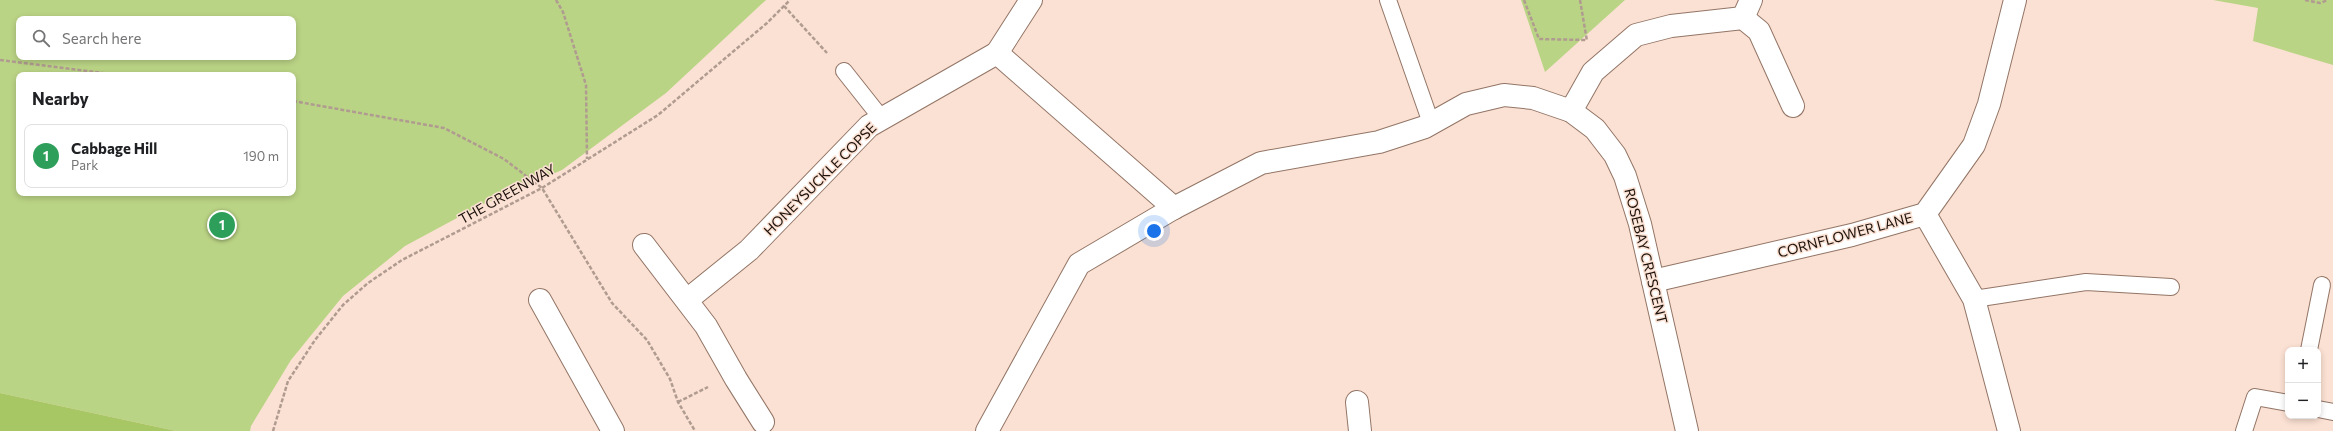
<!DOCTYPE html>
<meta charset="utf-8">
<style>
:root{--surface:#fff;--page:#f2f2f2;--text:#202124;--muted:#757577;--line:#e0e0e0;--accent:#2e7481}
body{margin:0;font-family:Commissioner,sans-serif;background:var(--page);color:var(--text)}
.controls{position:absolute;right:12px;bottom:12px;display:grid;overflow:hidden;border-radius:8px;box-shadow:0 2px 6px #0003}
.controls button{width:36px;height:36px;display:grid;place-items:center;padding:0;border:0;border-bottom:1px solid var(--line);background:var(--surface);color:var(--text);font:20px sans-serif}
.you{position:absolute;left:1154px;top:231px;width:14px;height:14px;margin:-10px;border:3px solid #fff;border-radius:50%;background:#1a73e8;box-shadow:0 0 0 6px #1a73e833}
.badge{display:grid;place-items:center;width:26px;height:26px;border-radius:50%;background:var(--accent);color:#fff;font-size:13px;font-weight:700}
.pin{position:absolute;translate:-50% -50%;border:2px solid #fff;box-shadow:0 1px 4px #0006}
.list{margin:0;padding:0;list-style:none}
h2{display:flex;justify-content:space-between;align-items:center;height:52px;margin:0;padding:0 16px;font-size:17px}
h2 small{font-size:13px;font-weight:400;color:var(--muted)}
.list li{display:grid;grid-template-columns:26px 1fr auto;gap:12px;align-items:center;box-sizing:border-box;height:64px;margin:0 8px 8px;padding:0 8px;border:1px solid var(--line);border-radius:8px}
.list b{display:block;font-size:15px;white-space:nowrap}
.list p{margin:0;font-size:13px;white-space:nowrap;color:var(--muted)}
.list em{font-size:13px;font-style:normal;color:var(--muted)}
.icon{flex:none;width:22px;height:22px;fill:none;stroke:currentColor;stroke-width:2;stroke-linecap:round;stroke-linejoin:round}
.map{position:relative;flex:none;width:2333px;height:431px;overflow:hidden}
.search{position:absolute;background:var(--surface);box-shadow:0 2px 6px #0003;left:16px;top:16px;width:280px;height:44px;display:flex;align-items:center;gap:10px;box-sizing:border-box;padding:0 14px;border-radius:8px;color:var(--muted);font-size:15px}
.panel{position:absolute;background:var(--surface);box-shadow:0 2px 6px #0003;left:16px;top:72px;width:280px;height:124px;border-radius:8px}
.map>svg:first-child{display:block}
.green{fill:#bad485;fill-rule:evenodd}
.forest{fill:#a7c664}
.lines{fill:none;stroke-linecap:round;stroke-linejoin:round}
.service-casing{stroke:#927566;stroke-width:18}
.minor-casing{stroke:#927566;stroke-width:24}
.path{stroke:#b09b90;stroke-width:2.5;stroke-dasharray:4 2;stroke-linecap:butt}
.service{stroke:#fff;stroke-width:16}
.minor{stroke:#fff;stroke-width:22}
.labels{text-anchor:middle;stroke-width:3;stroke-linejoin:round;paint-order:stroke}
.street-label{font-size:14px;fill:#1d120c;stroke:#fbe1d3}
</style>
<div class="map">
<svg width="2333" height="431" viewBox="0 0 2333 431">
<rect width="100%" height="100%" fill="#fbe1d3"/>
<!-- green -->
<g class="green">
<path d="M 0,0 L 766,0 L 666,93 L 562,170 L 483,204 L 405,246 L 343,296 L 291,360 L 251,426 L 250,431 L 176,431 L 0,393 ZM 19,19 L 293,19 L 293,57 L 19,57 ZM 19,75 L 293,75 L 293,193 L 19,193 Z"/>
<polygon points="1521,0 1625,0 1545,72"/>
<polygon points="2213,0 2333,0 2333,65 2253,41 2258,8"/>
</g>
<!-- forest -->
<polygon class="forest" points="0,393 176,431 0,431"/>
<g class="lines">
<!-- service casing -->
<g class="service-casing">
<g id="service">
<polyline points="1388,0 1431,123"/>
<polyline points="844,71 882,119"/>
<polyline points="1974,299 2086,282 2171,287"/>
<polyline points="2309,350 2322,285"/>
<polyline points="2318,409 2333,412"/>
<polyline points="2244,431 2255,397 2288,403"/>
</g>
</g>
<!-- minor casing -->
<g class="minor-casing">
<g id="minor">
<polyline points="1743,18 1751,0"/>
<polyline points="997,53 1031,0"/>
<polyline points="1571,111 1593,72 1636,35 1671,26 1743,18 1759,31 1793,106"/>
<polyline points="1925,214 1974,299 2009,431"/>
<polyline points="644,245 706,326 736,379 763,422"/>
<polyline points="1653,281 1852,235 1925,214 1974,145 1989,104 2015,0"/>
<polyline points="540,300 613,431"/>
<polyline points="687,300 749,250 869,126 997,53 1174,208"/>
<polyline points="1357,402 1360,431"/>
<polyline points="987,431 1079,264 1174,208 1261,163 1379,142 1425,127 1466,104 1504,95 1533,98 1571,111 1595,129 1615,155 1625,176 1640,224 1687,431"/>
</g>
</g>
<!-- path -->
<g class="path">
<polyline points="556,0 563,12 586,85 587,159"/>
<polyline points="1524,0 1539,39 1586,40"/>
<polyline points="1580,0 1587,41"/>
<polyline points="2305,0 2320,3 2328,0"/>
<polyline points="784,6 827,53"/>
<polyline points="0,60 118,75"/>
<polyline points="293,101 444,128 504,159 542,188 612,303 647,340 670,379 678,402 695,431"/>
<polyline points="678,402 708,387"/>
<polyline points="273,431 288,381 315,340 343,305 368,283 402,260 542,188 658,115 767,23 790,0"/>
</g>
<!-- service -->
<use href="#service" class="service"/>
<!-- minor -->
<use href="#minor" class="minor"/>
</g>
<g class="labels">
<!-- street labels -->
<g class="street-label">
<text transform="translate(820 179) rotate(-45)" y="5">HONEYSUCKLE COPSE</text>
<text transform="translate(507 194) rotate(-29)" y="5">THE GREENWAY</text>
<text transform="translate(1845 235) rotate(-15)" y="5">CORNFLOWER LANE</text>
<text transform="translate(1646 256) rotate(76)" y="5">ROSEBAY CRESCENT</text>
</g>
</g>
</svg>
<div class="controls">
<button>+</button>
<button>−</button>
</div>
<div class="you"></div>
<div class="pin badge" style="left:222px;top:225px;background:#2e9e5b">1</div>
<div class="search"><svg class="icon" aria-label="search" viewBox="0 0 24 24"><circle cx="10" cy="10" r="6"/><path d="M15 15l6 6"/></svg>Search here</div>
<section class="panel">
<h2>Nearby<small></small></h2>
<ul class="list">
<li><span class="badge" style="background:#2e9e5b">1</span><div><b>Cabbage Hill</b><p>Park</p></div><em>190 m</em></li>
</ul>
</section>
</div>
